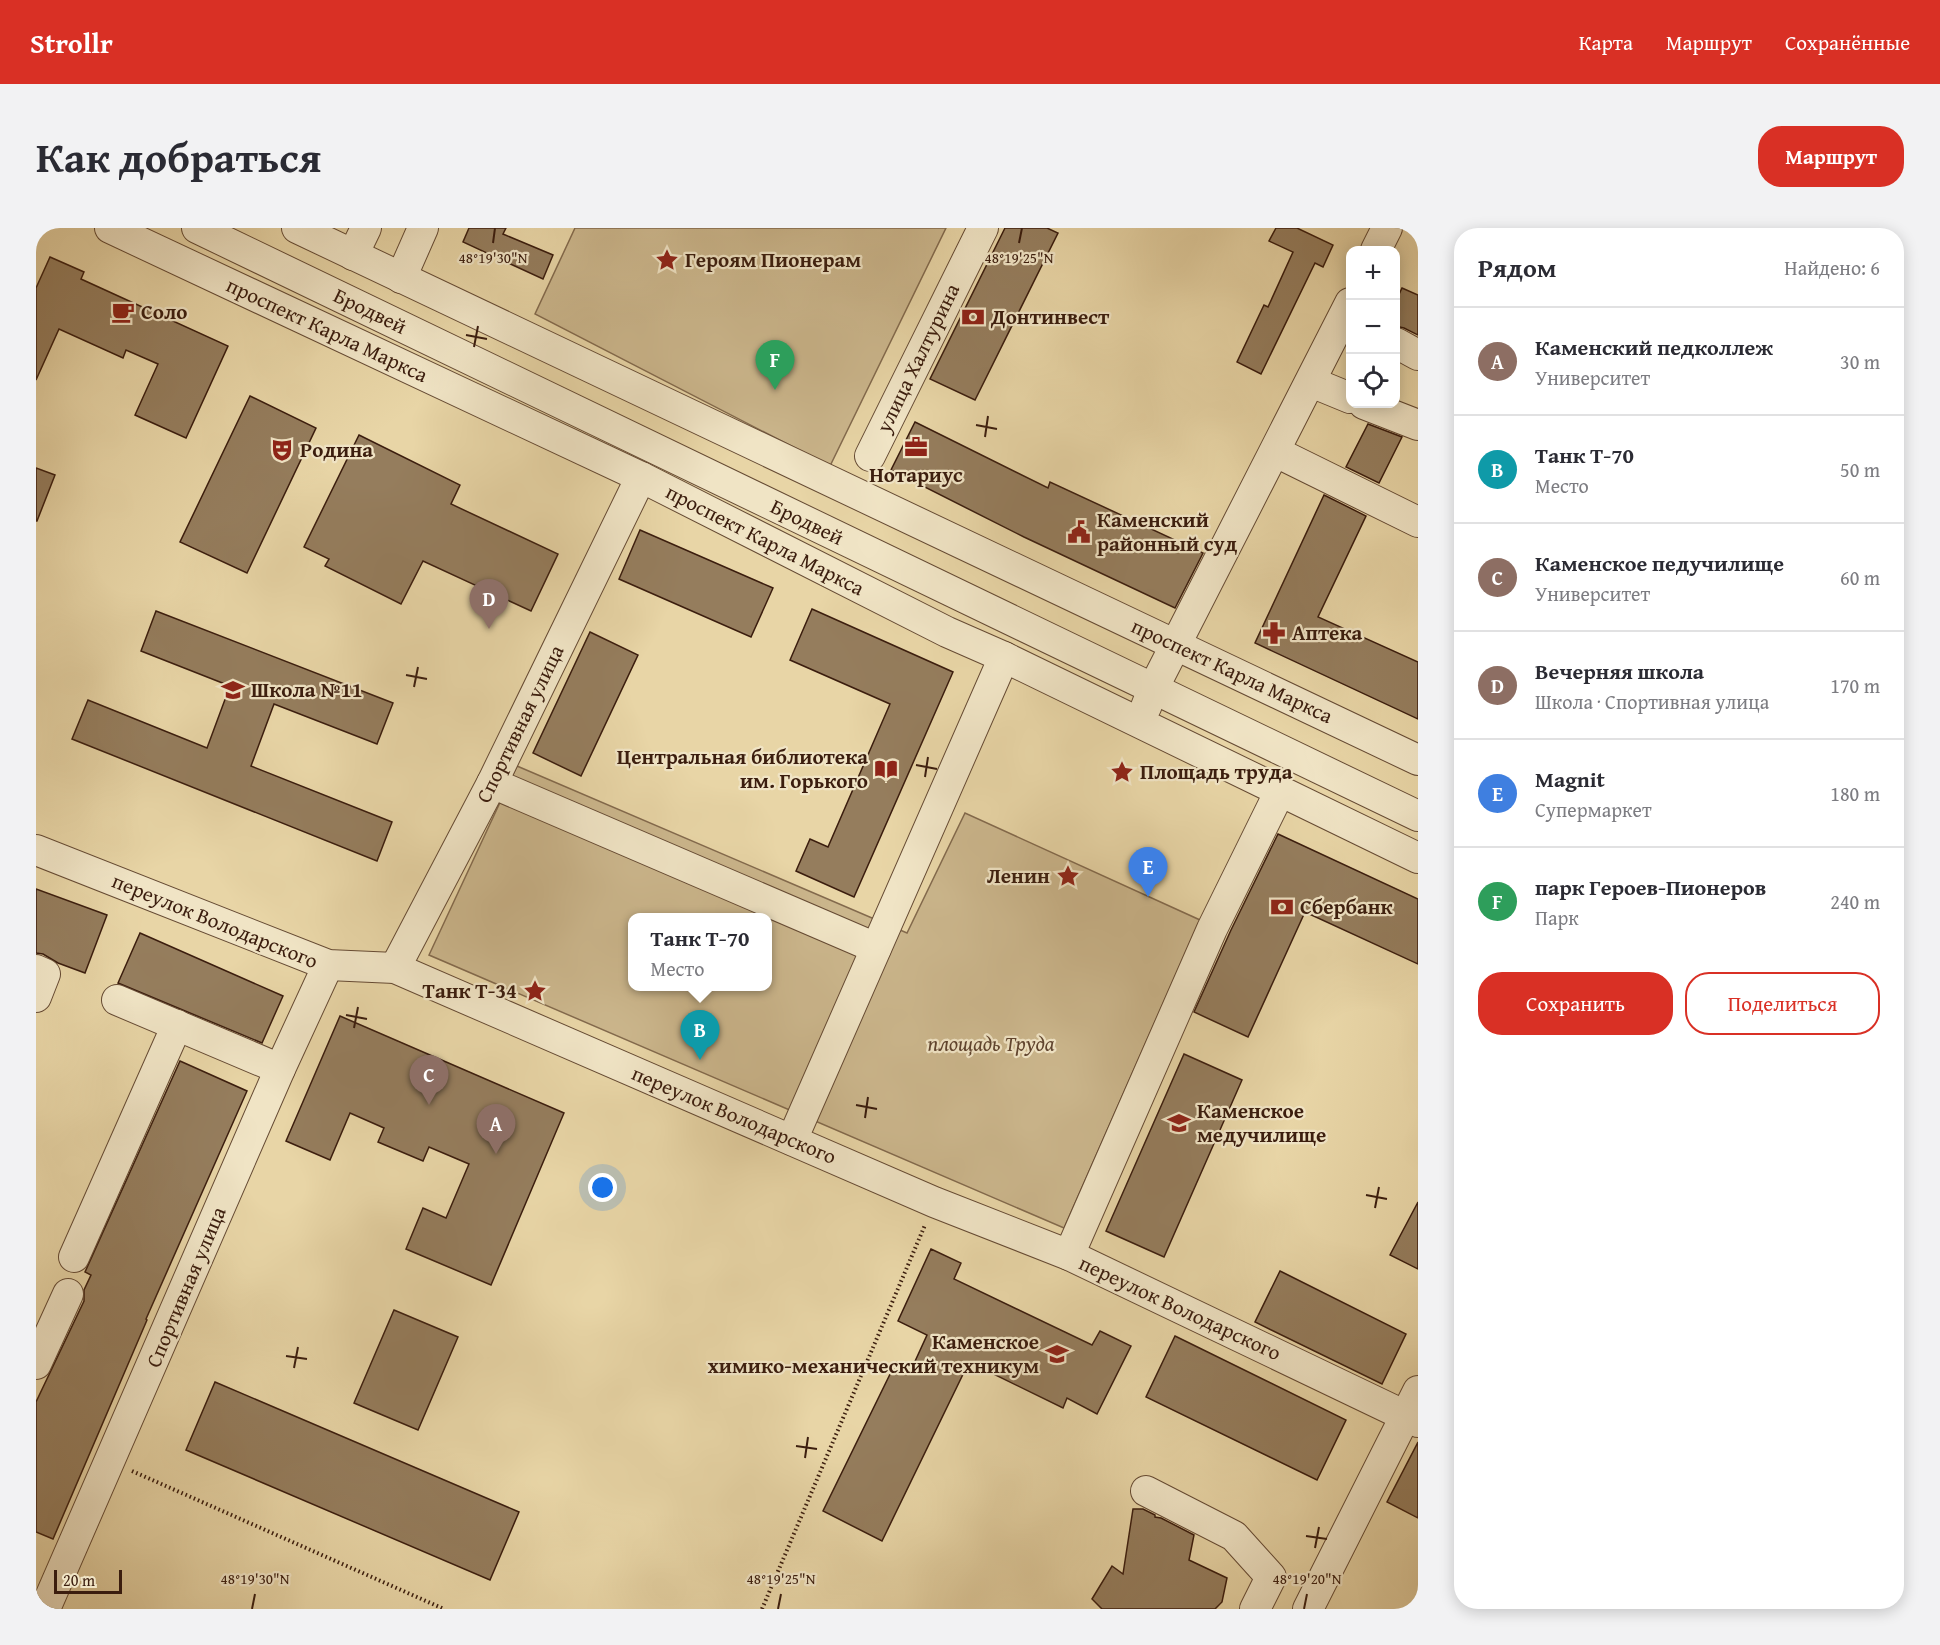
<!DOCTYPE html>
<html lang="ru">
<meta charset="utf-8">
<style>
:root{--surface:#fff;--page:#f2f2f3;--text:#2b2b33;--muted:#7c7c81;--line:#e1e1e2;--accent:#d93025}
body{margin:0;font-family:"Gentium Book Plus",serif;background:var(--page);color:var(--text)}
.controls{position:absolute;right:18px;top:18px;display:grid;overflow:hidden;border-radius:12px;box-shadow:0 3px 15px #0003}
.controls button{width:54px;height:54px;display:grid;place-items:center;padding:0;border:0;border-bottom:2px solid var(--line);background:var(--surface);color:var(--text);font:30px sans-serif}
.scale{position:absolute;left:18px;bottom:15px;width:68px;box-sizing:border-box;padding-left:6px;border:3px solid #3b1d0e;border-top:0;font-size:16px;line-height:21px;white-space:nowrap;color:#3b1d0e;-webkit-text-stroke:4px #f0e4c5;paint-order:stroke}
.you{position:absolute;left:567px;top:960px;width:21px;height:21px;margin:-15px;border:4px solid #fff;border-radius:50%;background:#1a73e8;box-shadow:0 0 0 9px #1a73e833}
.badge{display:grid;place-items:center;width:39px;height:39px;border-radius:50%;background:var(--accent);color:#fff;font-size:20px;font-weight:700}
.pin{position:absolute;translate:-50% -50px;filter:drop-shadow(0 2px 3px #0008)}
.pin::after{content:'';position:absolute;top:32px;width:21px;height:18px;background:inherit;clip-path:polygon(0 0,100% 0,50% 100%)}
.popup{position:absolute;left:592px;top:685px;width:144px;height:78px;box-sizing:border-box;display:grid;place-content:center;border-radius:12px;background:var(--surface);filter:drop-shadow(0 2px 4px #0005);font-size:20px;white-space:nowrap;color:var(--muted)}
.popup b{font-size:22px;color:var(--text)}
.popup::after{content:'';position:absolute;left:50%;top:100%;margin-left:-12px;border:12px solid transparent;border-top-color:var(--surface)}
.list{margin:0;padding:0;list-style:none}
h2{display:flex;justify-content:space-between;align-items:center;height:78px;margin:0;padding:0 24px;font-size:26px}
h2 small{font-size:20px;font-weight:400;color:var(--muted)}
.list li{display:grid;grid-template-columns:39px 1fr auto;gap:18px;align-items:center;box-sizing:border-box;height:108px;padding:0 24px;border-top:2px solid var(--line)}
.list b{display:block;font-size:22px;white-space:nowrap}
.list p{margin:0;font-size:20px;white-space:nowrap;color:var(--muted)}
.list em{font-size:20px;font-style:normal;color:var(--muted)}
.actions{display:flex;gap:12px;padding:18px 24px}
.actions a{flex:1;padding:14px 0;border:2px solid var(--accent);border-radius:24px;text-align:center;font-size:21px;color:var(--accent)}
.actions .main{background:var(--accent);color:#fff}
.icon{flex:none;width:33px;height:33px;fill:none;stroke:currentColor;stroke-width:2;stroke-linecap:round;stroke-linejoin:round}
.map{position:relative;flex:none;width:1382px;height:1381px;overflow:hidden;border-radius:24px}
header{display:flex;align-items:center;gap:36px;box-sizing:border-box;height:84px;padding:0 30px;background:var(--accent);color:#fff}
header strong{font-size:28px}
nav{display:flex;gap:33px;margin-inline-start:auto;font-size:21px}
.intro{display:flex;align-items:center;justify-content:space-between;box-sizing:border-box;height:144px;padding:0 36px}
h1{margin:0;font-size:42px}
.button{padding:15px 27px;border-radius:24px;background:var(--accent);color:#fff;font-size:21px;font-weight:700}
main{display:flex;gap:36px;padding:0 36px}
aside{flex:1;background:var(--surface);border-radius:24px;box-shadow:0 3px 15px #0003}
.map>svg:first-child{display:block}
.green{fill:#cbb68c;stroke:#836a4d;stroke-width:1.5;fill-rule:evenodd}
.building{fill:#957d5d;stroke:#3b1d0e;stroke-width:1.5}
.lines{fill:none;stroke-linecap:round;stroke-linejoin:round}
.minor-casing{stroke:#664b34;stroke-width:32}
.path{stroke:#3b1d0e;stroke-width:4;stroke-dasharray:1.5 3;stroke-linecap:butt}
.minor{stroke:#f0e4c5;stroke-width:30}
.ticks{fill:none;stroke:#3b1d0e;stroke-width:2}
.labels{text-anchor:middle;stroke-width:4.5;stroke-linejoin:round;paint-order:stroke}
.poi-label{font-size:21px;font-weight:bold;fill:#3b1d0e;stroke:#f0e4c5;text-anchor:start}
.street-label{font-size:21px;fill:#3b1d0e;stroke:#f0e4c5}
.park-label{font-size:21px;font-style:italic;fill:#5f432e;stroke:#f0e4c5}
.ticks-label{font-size:15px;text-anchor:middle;fill:#3b1d0e;stroke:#f0e4c5;stroke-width:4.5;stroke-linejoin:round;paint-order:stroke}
</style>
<header>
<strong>Strollr</strong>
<nav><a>Карта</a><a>Маршрут</a><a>Сохранённые</a></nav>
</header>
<div class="intro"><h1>Как добраться</h1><a class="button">Маршрут</a></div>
<main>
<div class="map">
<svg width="1382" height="1381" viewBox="0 0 1382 1381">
<rect width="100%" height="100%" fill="#e8d5a6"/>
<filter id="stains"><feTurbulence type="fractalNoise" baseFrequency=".00333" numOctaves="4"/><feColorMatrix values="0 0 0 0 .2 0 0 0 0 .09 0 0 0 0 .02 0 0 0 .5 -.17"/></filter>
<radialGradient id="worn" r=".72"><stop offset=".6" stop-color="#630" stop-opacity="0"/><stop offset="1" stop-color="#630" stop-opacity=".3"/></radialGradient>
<!-- green -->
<g class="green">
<polygon points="539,0 910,0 794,238 499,86"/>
<path d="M 481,538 L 871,705 L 929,585 L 1164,692 L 1028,1000 L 393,727 ZM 596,690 L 732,690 L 732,758 L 596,758 Z"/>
</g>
<!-- building -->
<g class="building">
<polygon points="433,0 470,0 467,6 517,27 507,51 427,14"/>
<polygon points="969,0 1011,0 1022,5 939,172 894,151"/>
<polygon points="1240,0 1261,0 1297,17 1287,39 1279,35 1225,146 1201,134 1228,77 1232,79 1257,24 1233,13"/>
<polygon points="14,29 48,44 45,51 192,118 150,210 99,187 122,136 90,122 87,130 23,101 0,152 0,60"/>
<polygon points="1366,60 1382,67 1382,107 1368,100 1359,98 1359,75"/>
<polygon points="214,168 280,200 211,345 144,314"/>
<polygon points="879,194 1012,260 1014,254 1167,325 1139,380 988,309 855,242"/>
<polygon points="1332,196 1366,209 1343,255 1310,239"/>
<polygon points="323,207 424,257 415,276 522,326 495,383 387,333 365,376 289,338 293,331 268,319"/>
<polygon points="0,240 19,247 1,293 0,293"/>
<polygon points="1288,267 1330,288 1282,389 1382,434 1382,491 1219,415"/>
<polygon points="604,302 737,360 715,409 583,351"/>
<polygon points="776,381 917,444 818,669 760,643 774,611 792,619 854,476 754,432"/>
<polygon points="120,383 357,475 341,516 238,476 215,538 356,594 341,633 36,511 52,472 171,520 194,458 105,423"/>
<polygon points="554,404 602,427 545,548 497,525"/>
<polygon points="1242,606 1382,671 1382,736 1269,684 1212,809 1158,784 1195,702"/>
<polygon points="0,661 71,687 49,745 22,735 7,726 0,725"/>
<polygon points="104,705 247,768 226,815 82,755"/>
<polygon points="304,788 528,885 455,1057 370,1021 387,980 410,990 433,936 393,919 387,933 342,914 348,900 314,885 294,932 250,913"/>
<polygon points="1148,826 1206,852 1128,1029 1070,1003"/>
<polygon points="144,833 211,863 110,1091 111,1092 17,1311 0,1304 0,1174 48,1073 48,1062 55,1047 49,1044"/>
<polygon points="1382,974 1382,1041 1354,1027"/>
<polygon points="895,1021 925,1035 918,1051 1056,1117 1064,1103 1095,1118 1061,1186 1031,1170 1027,1180 933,1134 846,1313 787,1283 860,1134 875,1142 891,1107 862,1093"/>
<polygon points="1244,1043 1370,1106 1346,1156 1219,1094"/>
<polygon points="358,1082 422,1109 382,1202 318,1175"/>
<polygon points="1139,1108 1310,1192 1281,1252 1110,1169"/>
<polygon points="179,1154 483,1284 454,1352 150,1222"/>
<polygon points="1382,1214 1382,1290 1351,1274"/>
<polygon points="1097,1281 1107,1281 1119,1287 1119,1289 1125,1290 1158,1307 1153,1332 1191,1350 1186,1374 1179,1381 1066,1381 1056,1371 1076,1338 1087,1346"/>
</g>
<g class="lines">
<!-- minor casing -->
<g class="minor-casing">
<g id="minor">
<polyline points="74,0 605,249 911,404 968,429 1382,630"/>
<polyline points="161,0 1382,588"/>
<polyline points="261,0 1382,532"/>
<polyline points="1340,22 1351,0"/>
<polyline points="317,27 330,0"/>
<polyline points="365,50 387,0"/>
<polyline points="1360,115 1382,127"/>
<polyline points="1275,154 1314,170"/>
<polyline points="1328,176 1382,197"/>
<polyline points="1240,224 1382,294"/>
<polyline points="834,228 947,0"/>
<polyline points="1110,479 1117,461 1314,75"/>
<polyline points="456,555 840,720"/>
<polyline points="0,622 292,737 359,740 898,974 1033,1027 1382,1194"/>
<polyline points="359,740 456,555 605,249"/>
<polyline points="0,742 9,746 0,769"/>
<polyline points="81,772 244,841"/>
<polyline points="756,912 968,429"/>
<polyline points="1033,1027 1176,701 1244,563"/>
<polyline points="38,1029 141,797"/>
<polyline points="0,1136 32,1066"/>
<polyline points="1110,1263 1198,1308 1235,1349 1219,1381"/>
<polyline points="9,1381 244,841 292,737"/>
<polyline points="1272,1381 1382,1163"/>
</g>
</g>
<!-- path -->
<g class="path">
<polyline points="96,1243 408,1381"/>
<polyline points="726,1381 889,997"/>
</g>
<!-- minor -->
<use href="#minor" class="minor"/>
</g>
<!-- ticks -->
<path class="ticks" d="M 457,15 L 459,0M 983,15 L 986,0M 430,107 L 451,111M 438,119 L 442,98M 940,197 L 961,201M 949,209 L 952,188M 370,447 L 391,451M 378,459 L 382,439M 880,537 L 901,541M 889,549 L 892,529M 310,787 L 331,791M 318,800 L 322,779M 820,877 L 841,881M 829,890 L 832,869M 1330,967 L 1351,971M 1339,980 L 1343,959M 250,1128 L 271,1131M 258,1140 L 262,1119M 760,1218 L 781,1221M 769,1230 L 772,1209M 1270,1308 L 1291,1311M 1279,1320 L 1283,1299M 216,1381 L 219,1366M 742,1381 L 745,1366M 1268,1381 L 1271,1366"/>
<!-- icons -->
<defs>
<g id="sight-bare" transform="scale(1.8)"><path d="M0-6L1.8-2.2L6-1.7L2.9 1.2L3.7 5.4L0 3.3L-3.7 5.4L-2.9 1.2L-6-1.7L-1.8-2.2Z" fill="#8f2418" stroke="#f0e4c5" stroke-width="2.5" paint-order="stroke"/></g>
<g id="cafe-bare" transform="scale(1.8)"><path d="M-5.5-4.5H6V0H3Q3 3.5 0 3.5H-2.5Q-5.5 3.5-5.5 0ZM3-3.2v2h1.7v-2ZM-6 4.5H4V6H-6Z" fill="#8f2418" stroke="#f0e4c5" stroke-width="2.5" paint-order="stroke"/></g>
<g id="bank-bare" transform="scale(1.8)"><path d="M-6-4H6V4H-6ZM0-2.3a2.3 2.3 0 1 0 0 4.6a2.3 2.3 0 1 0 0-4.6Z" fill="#8f2418" stroke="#f0e4c5" stroke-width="2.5" paint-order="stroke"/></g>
<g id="office-bare" transform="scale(1.8)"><path d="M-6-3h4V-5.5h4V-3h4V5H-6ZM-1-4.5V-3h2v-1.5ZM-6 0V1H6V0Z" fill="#8f2418" stroke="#f0e4c5" stroke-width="2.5" paint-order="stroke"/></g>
<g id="theatre-bare" transform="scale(1.8)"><path d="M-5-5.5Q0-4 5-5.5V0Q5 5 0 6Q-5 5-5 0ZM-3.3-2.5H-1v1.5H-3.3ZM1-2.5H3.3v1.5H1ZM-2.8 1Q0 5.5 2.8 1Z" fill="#8f2418" stroke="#f0e4c5" stroke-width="2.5" paint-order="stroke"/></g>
<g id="civic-bare" transform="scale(1.8)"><path d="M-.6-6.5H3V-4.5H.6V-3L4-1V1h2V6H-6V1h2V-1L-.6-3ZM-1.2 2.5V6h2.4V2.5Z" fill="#8f2418" stroke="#f0e4c5" stroke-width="2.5" paint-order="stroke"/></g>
<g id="pharmacy-bare" transform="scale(1.8)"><path d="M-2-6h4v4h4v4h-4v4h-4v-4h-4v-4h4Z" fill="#8f2418" stroke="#f0e4c5" stroke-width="2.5" paint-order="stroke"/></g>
<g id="school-bare" transform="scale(1.8)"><path d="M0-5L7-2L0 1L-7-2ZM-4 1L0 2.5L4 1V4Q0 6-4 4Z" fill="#8f2418" stroke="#f0e4c5" stroke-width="2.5" paint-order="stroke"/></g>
<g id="library-bare" transform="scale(1.8)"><path d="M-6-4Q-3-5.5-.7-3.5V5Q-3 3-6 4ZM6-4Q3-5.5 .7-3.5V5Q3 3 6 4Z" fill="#8f2418" stroke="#f0e4c5" stroke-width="2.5" paint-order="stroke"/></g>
<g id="university-bare" transform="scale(1.8)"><path d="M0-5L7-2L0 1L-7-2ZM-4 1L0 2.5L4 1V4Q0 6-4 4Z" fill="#8f2418" stroke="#f0e4c5" stroke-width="2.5" paint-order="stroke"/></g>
</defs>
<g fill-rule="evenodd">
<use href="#sight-bare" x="631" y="32"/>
<use href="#cafe-bare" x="87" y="84"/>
<use href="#bank-bare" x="937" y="89"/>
<use href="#office-bare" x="880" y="219"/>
<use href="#theatre-bare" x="246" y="222"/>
<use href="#civic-bare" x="1043" y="304"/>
<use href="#pharmacy-bare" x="1238" y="405"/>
<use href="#school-bare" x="197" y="462"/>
<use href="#library-bare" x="850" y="541"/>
<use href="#sight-bare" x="1086" y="544"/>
<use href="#sight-bare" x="1032" y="648"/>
<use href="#bank-bare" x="1246" y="679"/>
<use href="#sight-bare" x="499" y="763"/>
<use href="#university-bare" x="1143" y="895"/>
<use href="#university-bare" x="1021" y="1126"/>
</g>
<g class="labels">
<!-- poi labels -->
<g class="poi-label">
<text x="649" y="39">Героям Пионерам</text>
<text x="105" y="91">Соло</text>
<text x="955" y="96">Донтинвест</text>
<text x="264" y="229">Родина</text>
<text x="880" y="254" text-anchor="middle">Нотариус</text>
<text x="1061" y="299">Каменский<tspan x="1061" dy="24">районный суд</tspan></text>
<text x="1256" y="412">Аптека</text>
<text x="215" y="469">Школа №11</text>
<text x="832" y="536" text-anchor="end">Центральная библиотека<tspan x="832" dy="24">им. Горького</tspan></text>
<text x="1104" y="551">Площадь труда</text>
<text x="1014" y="655" text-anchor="end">Ленин</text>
<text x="1264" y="686">Сбербанк</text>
<text x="481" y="770" text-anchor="end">Танк Т-34</text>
<text x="1161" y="890">Каменское<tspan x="1161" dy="24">медучилище</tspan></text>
<text x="1003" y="1121" text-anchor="end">Каменское<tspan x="1003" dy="24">химико-механический техникум</tspan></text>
</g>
<!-- street labels -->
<g class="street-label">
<text transform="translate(334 83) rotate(26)" y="7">Бродвей</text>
<text transform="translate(291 102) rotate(25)" y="7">проспект Карла Маркса</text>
<text transform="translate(882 130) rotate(-64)" y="7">улица Халтурина</text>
<text transform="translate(771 294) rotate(26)" y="7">Бродвей</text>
<text transform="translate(729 312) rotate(27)" y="7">проспект Карла Маркса</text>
<text transform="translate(1196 443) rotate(25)" y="7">проспект Карла Маркса</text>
<text transform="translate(484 496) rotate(-64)" y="7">Спортивная улица</text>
<text transform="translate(179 693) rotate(22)" y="7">переулок Володарского</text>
<text transform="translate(698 887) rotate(23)" y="7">переулок Володарского</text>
<text transform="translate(150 1059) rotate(-67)" y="7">Спортивная улица</text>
<text transform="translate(1144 1080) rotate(25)" y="7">переулок Володарского</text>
</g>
<!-- park labels -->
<g class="park-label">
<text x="955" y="823">площадь Труда</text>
</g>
</g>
<g class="ticks-label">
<text x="457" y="35">48°19'30"N</text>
<text x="983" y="35">48°19'25"N</text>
<text x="219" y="1356">48°19'30"N</text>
<text x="745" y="1356">48°19'25"N</text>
<text x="1271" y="1356">48°19'20"N</text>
</g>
<rect width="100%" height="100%" filter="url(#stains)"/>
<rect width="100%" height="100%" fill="url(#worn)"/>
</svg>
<div class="controls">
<button>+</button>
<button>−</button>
<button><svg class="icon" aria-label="locate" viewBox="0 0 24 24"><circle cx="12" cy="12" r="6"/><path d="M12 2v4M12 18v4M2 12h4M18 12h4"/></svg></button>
</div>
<div class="scale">20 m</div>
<div class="you"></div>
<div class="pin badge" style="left:460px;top:926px;background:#8d6e63">A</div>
<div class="pin badge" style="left:664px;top:832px;background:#0f9aa8">B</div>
<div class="popup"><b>Танк Т-70</b>Место</div>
<div class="pin badge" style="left:393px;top:877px;background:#8d6e63">C</div>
<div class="pin badge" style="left:453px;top:401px;background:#8d6e63">D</div>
<div class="pin badge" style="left:1112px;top:669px;background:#3f7fe0">E</div>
<div class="pin badge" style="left:739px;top:162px;background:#2e9e5b">F</div>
</div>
<aside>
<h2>Рядом<small>Найдено: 6</small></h2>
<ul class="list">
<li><span class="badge" style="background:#8d6e63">A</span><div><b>Каменский педколлеж</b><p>Университет</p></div><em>30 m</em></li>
<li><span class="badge" style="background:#0f9aa8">B</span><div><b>Танк Т-70</b><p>Место</p></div><em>50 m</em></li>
<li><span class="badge" style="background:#8d6e63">C</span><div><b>Каменское педучилище</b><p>Университет</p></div><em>60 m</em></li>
<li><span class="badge" style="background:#8d6e63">D</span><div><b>Вечерняя школа</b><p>Школа · Спортивная улица</p></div><em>170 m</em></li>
<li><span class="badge" style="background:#3f7fe0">E</span><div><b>Magnit</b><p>Супермаркет</p></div><em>180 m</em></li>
<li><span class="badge" style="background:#2e9e5b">F</span><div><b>парк Героев-Пионеров</b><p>Парк</p></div><em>240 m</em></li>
</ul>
<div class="actions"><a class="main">Сохранить</a><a>Поделиться</a></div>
</aside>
</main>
